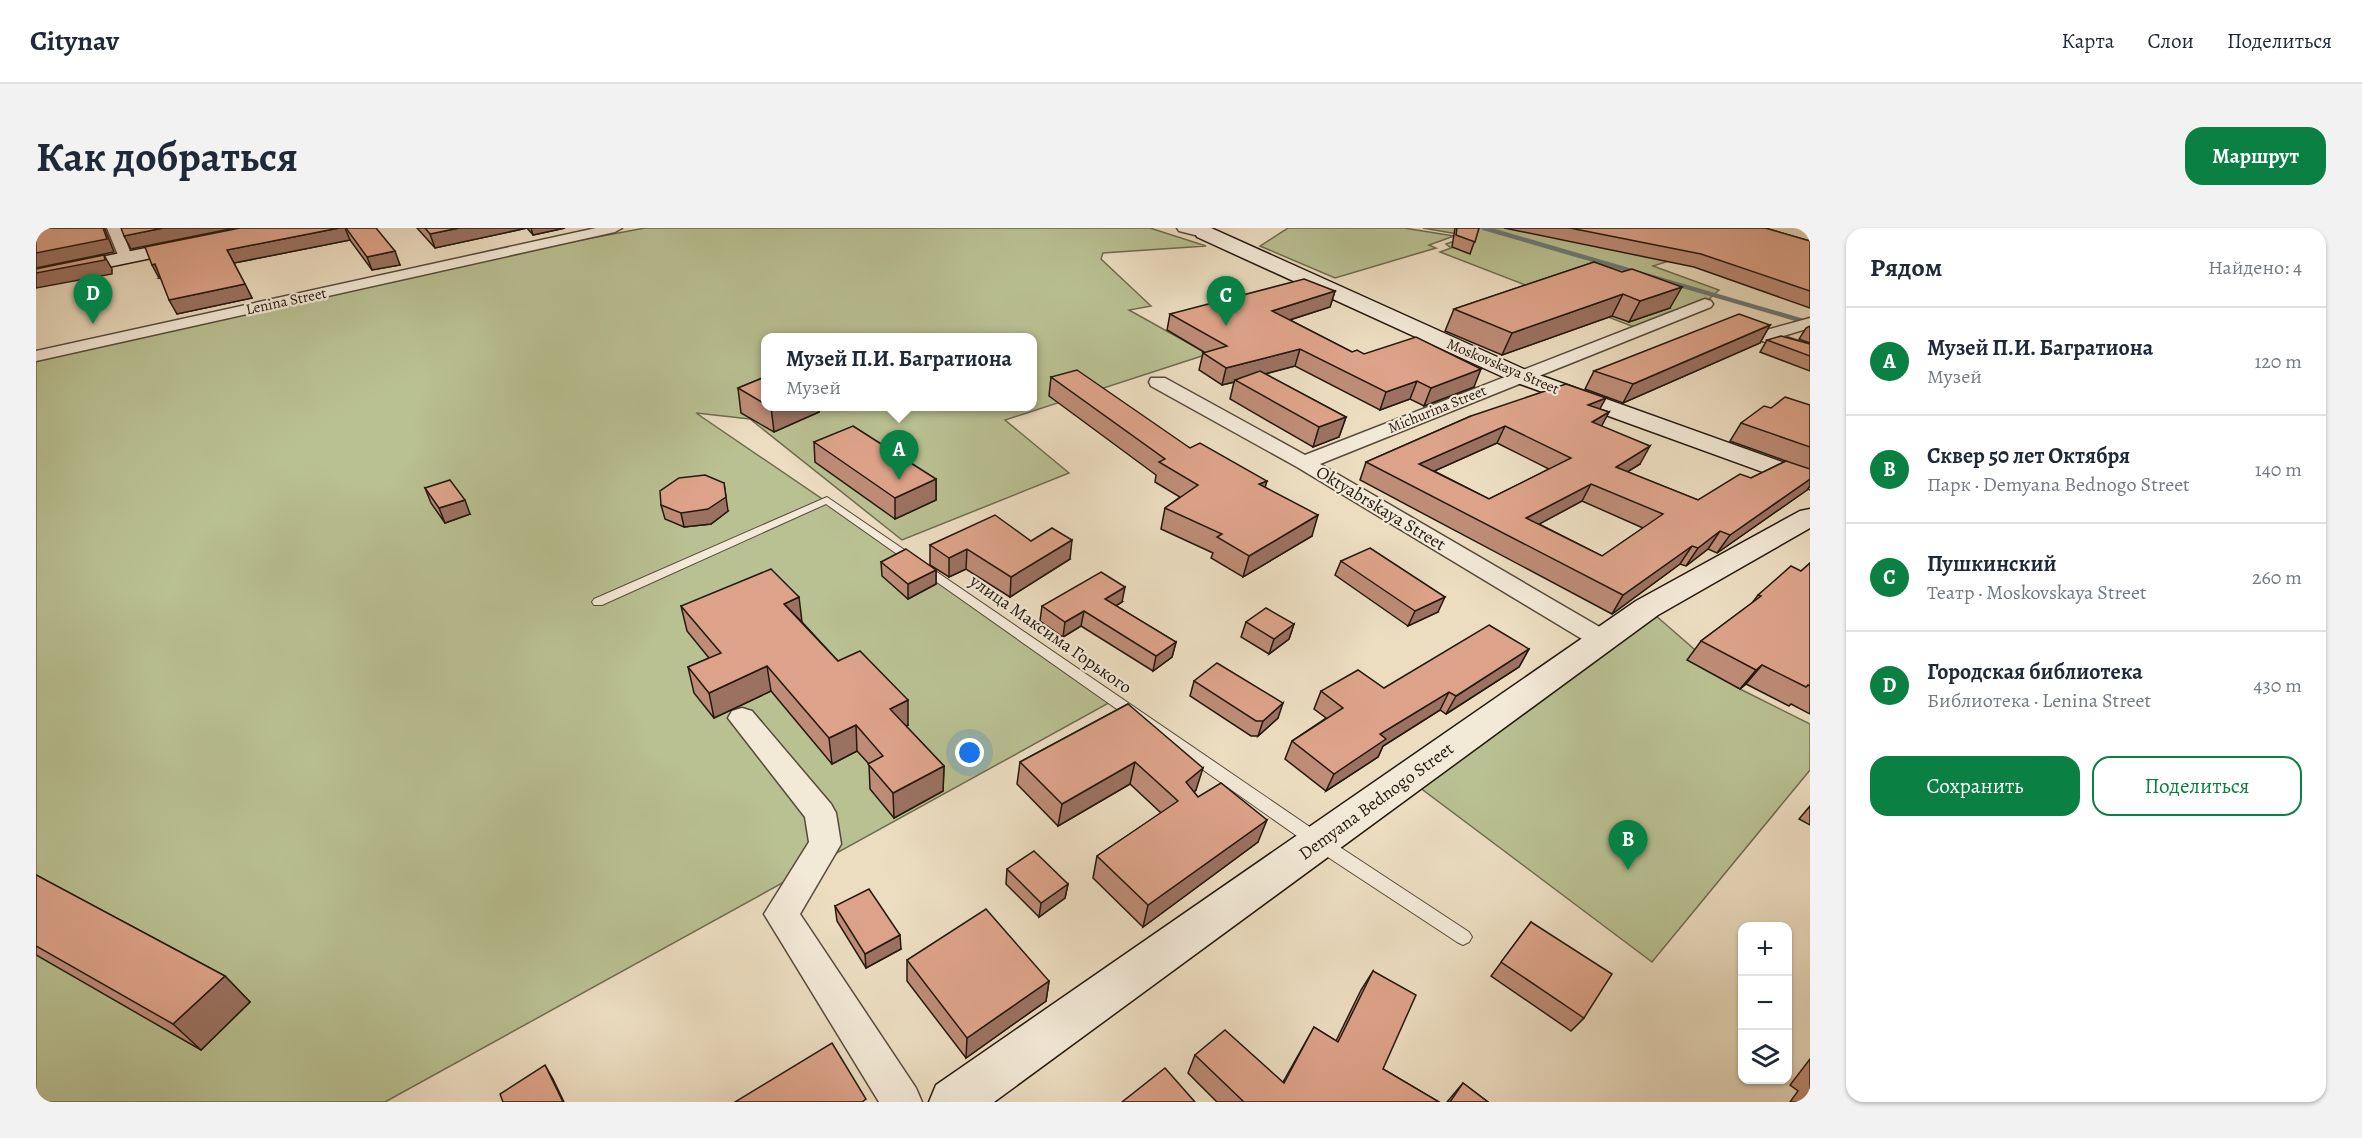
<!DOCTYPE html>
<html lang="ru">
<meta charset="utf-8">
<style>
:root{--surface:#fff;--page:#f2f2f3;--text:#1f2937;--muted:#747a83;--line:#e0e1e3;--accent:#0b8043}
body{margin:0;font-family:Alegreya,serif;background:var(--page);color:var(--text)}
.controls{position:absolute;right:18px;bottom:18px;display:grid;overflow:hidden;border-radius:12px;box-shadow:0 2px 4px #0004}
.controls button{width:54px;height:54px;display:grid;place-items:center;padding:0;border:0;border-bottom:2px solid var(--line);background:var(--surface);color:var(--text);font:30px sans-serif}
.you{position:absolute;left:934px;top:525px;width:21px;height:21px;margin:-15px;border:4px solid #fff;border-radius:50%;background:#1a73e8;box-shadow:0 0 0 9px #1a73e833}
.badge{display:grid;place-items:center;width:39px;height:39px;border-radius:50%;background:var(--accent);color:#fff;font-size:20px;font-weight:700}
.pin{position:absolute;translate:-50% -50px;filter:drop-shadow(0 2px 3px #0008)}
.pin::after{content:'';position:absolute;top:32px;width:21px;height:18px;background:inherit;clip-path:polygon(0 0,100% 0,50% 100%)}
.popup{position:absolute;left:725px;top:105px;width:276px;height:78px;box-sizing:border-box;display:grid;place-content:center;border-radius:12px;background:var(--surface);filter:drop-shadow(0 2px 4px #0005);font-size:20px;white-space:nowrap;color:var(--muted)}
.popup b{font-size:22px;color:var(--text)}
.popup::after{content:'';position:absolute;left:50%;top:100%;margin-left:-12px;border:12px solid transparent;border-top-color:var(--surface)}
.list{margin:0;padding:0;list-style:none}
h2{display:flex;justify-content:space-between;align-items:center;height:78px;margin:0;padding:0 24px;font-size:26px}
h2 small{font-size:20px;font-weight:400;color:var(--muted)}
.list li{display:grid;grid-template-columns:39px 1fr auto;gap:18px;align-items:center;box-sizing:border-box;height:108px;padding:0 24px;border-top:2px solid var(--line)}
.list b{display:block;font-size:22px;white-space:nowrap}
.list p{margin:0;font-size:20px;white-space:nowrap;color:var(--muted)}
.list em{font-size:20px;font-style:normal;color:var(--muted)}
.actions{display:flex;gap:12px;padding:18px 24px}
.actions a{flex:1;padding:14px 0;border:2px solid var(--accent);border-radius:18px;text-align:center;font-size:21px;color:var(--accent)}
.actions .main{background:var(--accent);color:#fff}
.icon{flex:none;width:33px;height:33px;fill:none;stroke:currentColor;stroke-width:2;stroke-linecap:round;stroke-linejoin:round}
.map{position:relative;flex:none;width:1774px;height:874px;overflow:hidden;border-radius:18px}
header{display:flex;align-items:center;gap:36px;box-sizing:border-box;height:84px;padding:0 30px;background:var(--surface);border-bottom:2px solid var(--line)}
header strong{font-size:28px}
nav{display:flex;gap:33px;margin-inline-start:auto;font-size:21px}
.intro{display:flex;align-items:center;justify-content:space-between;box-sizing:border-box;height:144px;padding:0 36px}
h1{margin:0;font-size:42px}
.button{padding:15px 27px;border-radius:18px;background:var(--accent);color:#fff;font-size:21px;font-weight:700}
main{display:flex;gap:36px;padding:0 36px}
aside{flex:1;background:var(--surface);border-radius:18px;box-shadow:0 2px 4px #0004}
.map>svg:first-child{display:block}
.green{fill:#b9c092;stroke:#6e6c50;stroke-width:1.5;fill-rule:evenodd}
.lines{fill:none;stroke-linecap:round;stroke-linejoin:round}
.stream{stroke:#6d7977;stroke-width:4.5}
.lane-casing{stroke:#564a3b;stroke-width:2}
.street-casing{stroke:#564a3b;stroke-width:3}
.secondary-casing{stroke:#24190e;stroke-width:3}
.lane{fill:#f3e9d7;fill-rule:evenodd}
.street{fill:#f3e9d7;fill-rule:evenodd}
.secondary{fill:#f3e9d7;fill-rule:evenodd}
.wall{fill:#be8c77;stroke:#24190e;stroke-width:1.5;fill-rule:evenodd}
.shaded-wall{fill:#9b7261;stroke:#24190e;stroke-width:1.5}
.building{fill:#dda38a;stroke:#24190e;stroke-width:1.5;fill-rule:evenodd}
.labels{text-anchor:middle;stroke-width:4.5;stroke-linejoin:round;paint-order:stroke}
.far-street-label{font-size:15px;fill:#24190e;stroke:#f3e9d7}
.street-label{font-size:18px;fill:#24190e;stroke:#f3e9d7}
</style>
<header>
<strong>Citynav</strong>
<nav><a>Карта</a><a>Слои</a><a>Поделиться</a></nav>
</header>
<div class="intro"><h1>Как добраться</h1><a class="button">Маршрут</a></div>
<main>
<div class="map">
<svg width="1774" height="874" viewBox="0 0 1774 874">
<rect width="100%" height="100%" fill="#ecddc1"/>
<filter id="stains"><feTurbulence type="fractalNoise" baseFrequency=".00333" numOctaves="4"/><feColorMatrix values="0 0 0 0 .2 0 0 0 0 .09 0 0 0 0 .02 0 0 0 .5 -.17"/></filter>
<radialGradient id="worn" r=".72"><stop offset=".6" stop-color="#630" stop-opacity="0"/><stop offset="1" stop-color="#630" stop-opacity=".3"/></radialGradient>
<!-- green -->
<g class="green">
<path d="M 609,0 L 1114,0 L 1170,18 L 1067,25 L 1065,31 L 1115,78 L 1093,82 L 1172,126 L 969,192 L 1033,245 L 866,312 L 714,191 L 660,185 L 1080,471 L 349,874 L 0,874 L 0,128 L 475,25 ZM 730,110 L 996,110 L 996,178 L 730,178 Z"/>
<polygon points="1252,0 1368,0 1418,8 1393,17 1400,20 1299,50 1224,18"/>
<polygon points="1387,0 1622,0 1680,18 1617,38 1683,62 1664,79 1598,99 1404,24 1415,20 1410,16 1433,8"/>
<polygon points="1611,380 1704,461 1774,496 1774,542 1616,734 1371,550"/>
</g>
<g class="lines">
<!-- stream -->
<polyline class="stream" points="1448,0 1774,95"/>
<!-- lane casing -->
<g class="lane-casing">
<polygon id="lane" points="791,269 1290,610 1433,704 1436,709 1433,714 1427,717 1421,714 1278,620 790,276 566,377 558,377 556,374 558,371"/>
</g>
<!-- street casing -->
<g class="street-casing">
<g id="street">
<polygon points="71,0 85,0 96,29 94,32 84,32"/>
<polygon points="560,0 586,0 579,4 0,133 0,123"/>
<polygon points="1141,0 1164,0 1174,5 1167,9 1143,3"/>
<polygon points="1669,71 1675,73 1677,76 1675,79 1284,236 1574,405 1578,411 1574,417 1565,420 1556,417 1261,239 1115,158 1113,154 1115,150 1129,150 1269,227"/>
<polygon points="1774,90 1774,100 1747,108 1774,117 1774,128 1723,112 1720,108 1723,104"/>
<polygon points="706,480 716,483 795,576 800,585 805,616 764,686 880,860 886,874 843,874 728,686 773,614 769,589 692,490 696,483"/>
</g>
</g>
<!-- secondary casing -->
<g class="secondary-casing">
<g id="secondary">
<polygon points="210,0 245,0 242,4 236,5 0,54 0,42"/>
<polygon points="1157,0 1175,0 1492,143 1774,244 1774,261 1476,153 1161,9"/>
<polygon points="1774,281 1774,300 1622,387 958,874 893,874 900,857 1600,373 1764,283"/>
</g>
</g>
<!-- lane -->
<use href="#lane" class="lane"/>
<!-- street -->
<use href="#street" class="street"/>
<!-- secondary -->
<use href="#secondary" class="secondary"/>
</g>
<!-- wall -->
<g class="wall">
<polygon points="204,0 340,0 364,37 336,42 314,12 198,35 216,70 141,86 125,50 123,50"/>
<polygon points="381,0 529,0 497,7 491,0 399,20"/>
<polygon points="1419,0 1443,0 1434,26 1416,19"/>
<polygon points="1468,0 1729,0 1774,13 1774,80 1658,39"/>
<polygon points="1558,34 1634,80 1593,94 1576,88 1466,127 1409,103 1418,81"/>
<polygon points="1299,63 1294,79 1254,92 1316,124 1328,126 1438,159 1388,178 1374,171 1344,182 1259,138 1229,146 1310,189 1303,209 1277,219 1194,171 1198,154 1186,157 1163,142 1167,125 1168,124 1131,102 1134,86"/>
<polygon points="1734,97 1724,115 1587,175 1549,161 1558,143"/>
<polygon points="1774,98 1774,115 1763,111 1770,100"/>
<polygon points="1731,112 1774,116 1774,143 1724,124"/>
<polygon points="729,149 729,178 783,178 783,184 738,204 705,185 702,160"/>
<polygon points="1015,149 1154,220 1229,259 1276,308 1207,349 1175,330 1177,325 1125,301 1129,280 1144,269 1119,254 1120,247 1013,168"/>
<path d="M 1774,177 L 1774,258 L 1771,262 L 1681,325 L 1672,321 L 1650,338 L 1644,336 L 1576,386 L 1324,252 L 1330,234 L 1435,188 L 1564,181 L 1573,184 L 1565,198 L 1604,236 L 1591,244 L 1662,272 L 1715,250 L 1750,233 L 1694,213 L 1705,195 L 1735,180 ZM 1461,215 L 1513,241 L 1453,271 L 1398,243 ZM 1546,273 L 1607,300 L 1566,328 L 1503,296 Z"/>
<polygon points="778,214 900,251 900,272 859,291 779,234"/>
<polygon points="389,260 434,286 409,295 395,275"/>
<polygon points="625,277 692,283 675,296 648,299 629,291"/>
<polygon points="995,313 1034,331 974,369 930,341 913,349 894,337 894,317"/>
<polygon points="1305,333 1402,384 1372,398 1299,347"/>
<polygon points="845,334 900,342 900,356 872,371 846,348"/>
<polygon points="1774,335 1774,486 1755,476 1753,478 1710,456 1704,461 1651,432 1665,413 1716,375 1722,367 1765,343"/>
<polygon points="1086,374 1080,378 1140,414 1136,429 1117,443 1045,398 1027,409 1004,393 1006,378"/>
<polygon points="645,378 766,394 802,433 872,497 870,498 908,538 907,563 858,590 834,561 833,536 821,523 796,536 735,463 678,490 658,465 652,439 673,430 651,403"/>
<polygon points="1210,394 1258,396 1253,411 1233,426 1205,409"/>
<polygon points="1493,421 1483,439 1410,486 1404,482 1347,518 1342,529 1290,563 1249,531 1256,513 1290,490 1278,481 1285,463 1348,460"/>
<polygon points="1158,453 1242,490 1222,508 1215,508 1154,468"/>
<polygon points="1092,476 1160,562 1158,564 1162,569 1222,614 1107,699 1057,650 1061,628 1125,585 1094,556 1022,598 981,556 984,534"/>
<polygon points="1774,578 1774,597 1763,591"/>
<polygon points="971,641 1032,656 1029,670 1003,689 970,656"/>
<polygon points="0,647 189,748 214,774 165,822 0,727"/>
<polygon points="799,678 865,721 830,740 801,693"/>
<polygon points="1495,694 1548,790 1535,803 1455,748"/>
<polygon points="871,732 1013,753 1010,773 930,830 871,753"/>
<polygon points="1337,743 1347,841 1403,874 1181,874 1152,845 1159,827 1247,854 1278,799 1300,813 1325,762"/>
<polygon points="1774,831 1774,874 1754,874 1762,863 1754,857"/>
<polygon points="1427,855 1452,874 1411,874"/>
</g>
<!-- shaded-wall -->
<g class="shaded-wall">
<polygon points="67,0 69,0 69,1 78,24 0,40 0,25"/>
<polygon points="127,0 199,0 95,21 88,8"/>
<polygon points="303,0 309,0 314,12 198,35 191,22"/>
<polygon points="423,0 491,0 399,20 394,6"/>
<polygon points="495,0 529,0 497,7"/>
<polygon points="359,23 364,37 336,42 331,29"/>
<polygon points="68,27 76,41 76,46 0,60 0,45"/>
<polygon points="119,36 126,50 123,50 116,37"/>
<polygon points="209,56 216,70 141,86 133,72"/>
<polygon points="1646,59 1634,80 1593,94 1604,73"/>
<polygon points="1299,63 1294,79 1231,99 1236,83"/>
<polygon points="1587,66 1576,88 1466,127 1476,105"/>
<polygon points="1734,97 1724,115 1587,175 1597,156"/>
<polygon points="1264,121 1259,138 1201,153 1199,152 1198,154 1186,157 1190,140"/>
<polygon points="1445,141 1438,159 1388,178 1395,160"/>
<polygon points="1381,153 1374,171 1344,182 1350,164"/>
<polygon points="1570,170 1561,186 1552,177"/>
<polygon points="783,178 783,184 738,204 735,179"/>
<polygon points="1573,184 1564,201 1556,194"/>
<polygon points="1310,189 1303,209 1277,219 1283,199"/>
<polygon points="1469,198 1461,215 1376,253 1383,236"/>
<polygon points="1614,218 1604,236 1570,257 1580,239"/>
<polygon points="900,251 900,272 859,291 859,270"/>
<polygon points="1774,251 1774,258 1771,262 1681,325 1694,307"/>
<polygon points="1231,253 1225,273 1223,256"/>
<polygon points="688,255 692,283 675,296 648,299 645,285"/>
<polygon points="1555,256 1546,273 1481,308 1490,290"/>
<polygon points="429,272 434,286 409,295 403,280"/>
<polygon points="1282,287 1276,308 1207,349 1213,328"/>
<polygon points="1684,303 1672,321 1650,338 1662,320"/>
<polygon points="1036,312 1034,331 974,369 975,349"/>
<polygon points="1656,318 1644,336 1576,386 1587,367"/>
<polygon points="931,321 930,341 913,349 913,330"/>
<polygon points="900,342 900,356 872,371 872,356"/>
<polygon points="1089,359 1086,374 1066,386 1069,371"/>
<polygon points="763,369 766,394 748,376"/>
<polygon points="1409,369 1402,384 1372,398 1379,383"/>
<polygon points="1048,383 1045,398 1027,409 1029,394"/>
<polygon points="1258,396 1253,411 1233,426 1238,411"/>
<polygon points="1140,414 1136,429 1117,443 1120,428"/>
<polygon points="1493,421 1483,439 1410,486 1420,468"/>
<polygon points="1726,437 1710,456 1704,461 1720,442"/>
<polygon points="731,438 735,463 678,490 673,465"/>
<polygon points="1413,464 1404,482 1347,518 1342,529 1290,563 1298,546 1344,506"/>
<polygon points="872,472 872,497 855,506 854,481"/>
<polygon points="1247,475 1242,490 1222,508 1227,493"/>
<polygon points="820,497 821,523 796,536 793,510"/>
<polygon points="1099,534 1094,556 1022,598 1026,576"/>
<polygon points="908,538 907,563 858,590 857,565"/>
<polygon points="1167,540 1160,562 1144,576 1150,554"/>
<polygon points="1231,592 1222,614 1107,699 1112,677"/>
<polygon points="1032,656 1029,670 1003,689 1005,675"/>
<polygon points="864,707 865,721 830,740 829,726"/>
<polygon points="189,748 214,774 165,822 137,796"/>
<polygon points="1013,753 1010,773 930,830 931,810"/>
<polygon points="509,837 517,851 528,874 527,874"/>
</g>
<!-- building -->
<g class="building">
<polygon points="0,0 67,0 71,11 0,25"/>
<polygon points="85,0 127,0 88,8"/>
<polygon points="204,0 303,0 191,22 209,56 133,72 119,36 116,37 109,19"/>
<polygon points="310,0 340,0 359,23 331,29"/>
<polygon points="389,0 423,0 394,6"/>
<polygon points="1421,0 1443,0 1439,14 1420,7"/>
<polygon points="1534,0 1729,0 1774,13 1774,63 1665,26"/>
<polygon points="68,27 69,32 0,45 0,41"/>
<polygon points="1558,34 1586,44 1596,41 1646,59 1604,73 1587,66 1476,105 1418,81"/>
<polygon points="1268,51 1299,63 1236,83 1316,124 1321,122 1328,126 1380,109 1445,141 1395,160 1381,153 1350,164 1264,121 1190,140 1167,125 1191,118 1134,86"/>
<polygon points="1703,86 1734,97 1597,156 1558,143"/>
<polygon points="1745,108 1774,116 1774,128 1731,112"/>
<polygon points="1041,142 1154,220 1164,215 1231,253 1223,256 1282,287 1213,328 1181,309 1186,306 1129,280 1162,257 1123,234 1129,231 1015,149"/>
<polygon points="1224,143 1310,189 1283,199 1199,152"/>
<polygon points="729,149 729,176 702,160"/>
<path d="M 1530,156 L 1570,170 L 1552,177 L 1573,184 L 1556,194 L 1614,218 L 1580,239 L 1662,272 L 1704,246 L 1715,250 L 1750,233 L 1774,241 L 1774,251 L 1694,307 L 1684,303 L 1662,320 L 1656,318 L 1587,367 L 1330,234 L 1435,188 ZM 1469,198 L 1535,230 L 1453,271 L 1383,236 ZM 1555,256 L 1627,286 L 1566,328 L 1490,290 Z"/>
<polygon points="1749,169 1774,177 1774,219 1705,195 1728,178 1735,180"/>
<polygon points="817,198 900,251 859,270 778,214"/>
<polygon points="669,247 688,255 690,269 672,281 645,285 625,277 624,263 643,250"/>
<polygon points="414,252 429,272 403,280 389,260"/>
<polygon points="959,287 995,313 1016,300 1036,312 975,349 931,321 913,330 894,317"/>
<polygon points="1334,320 1409,369 1379,383 1305,333"/>
<polygon points="870,321 900,342 872,356 845,334"/>
<polygon points="1774,335 1774,458 1772,457 1770,459 1726,437 1720,442 1665,413 1725,368 1722,367 1755,338 1765,343"/>
<polygon points="735,341 763,369 748,376 802,433 824,423 872,472 854,481 908,538 857,565 832,536 847,528 820,497 793,510 731,438 673,465 652,439 685,425 645,378"/>
<polygon points="1065,344 1089,359 1069,371 1140,414 1120,428 1048,383 1029,394 1006,378"/>
<polygon points="1230,380 1258,396 1238,411 1210,394"/>
<polygon points="1453,397 1493,421 1420,468 1413,464 1344,506 1350,511 1298,546 1256,513 1307,480 1285,463 1322,442 1348,460"/>
<polygon points="1181,435 1247,475 1227,493 1220,493 1158,453"/>
<polygon points="1092,476 1167,540 1150,554 1162,569 1185,555 1231,592 1112,677 1061,628 1142,573 1099,534 1026,576 984,534"/>
<polygon points="998,623 1032,656 1005,675 971,641"/>
<polygon points="0,647 189,748 137,796 0,718"/>
<polygon points="833,661 864,707 829,726 799,678"/>
<polygon points="950,681 1013,753 931,810 871,732"/>
<polygon points="1495,694 1576,746 1548,790 1465,734"/>
<polygon points="1337,743 1380,767 1347,841 1403,874 1208,874 1159,827 1189,802 1248,855 1278,799 1302,814"/>
<polygon points="796,815 830,871 826,874 699,874"/>
<polygon points="509,837 527,874 467,874 464,866"/>
<polygon points="1129,840 1159,874 1086,874"/>
<polygon points="1427,855 1452,874 1414,874"/>
<polygon points="1774,865 1774,874 1768,874"/>
</g>
<g class="labels">
<!-- far-street labels -->
<g class="far-street-label">
<text transform="translate(250 73) rotate(-12)" y="5">Lenina Street</text>
<text transform="translate(1467 138) rotate(23)" y="5">Moskovskaya Street</text>
<text transform="translate(1401 181) rotate(-22)" y="5">Michurina Street</text>
</g>
<!-- street labels -->
<g class="street-label">
<text transform="translate(1345 280) rotate(31)" y="6">Oktyabrskaya Street</text>
<text transform="translate(1015 406) rotate(35)" y="6">улица Максима Горького</text>
<text transform="translate(1340 573) rotate(-36)" y="6">Demyana Bednogo Street</text>
</g>
</g>
<rect width="100%" height="100%" filter="url(#stains)"/>
<rect width="100%" height="100%" fill="url(#worn)"/>
</svg>
<div class="controls">
<button>+</button>
<button>−</button>
<button><svg class="icon" aria-label="layers" viewBox="0 0 24 24"><path d="M12 4l9 5-9 5-9-5zM3 14l9 5 9-5"/></svg></button>
</div>
<div class="you"></div>
<div class="pin badge" style="left:863px;top:252px">A</div>
<div class="popup"><b>Музей П.И. Багратиона</b>Музей</div>
<div class="pin badge" style="left:1592px;top:642px">B</div>
<div class="pin badge" style="left:1190px;top:98px">C</div>
<div class="pin badge" style="left:57px;top:96px">D</div>
</div>
<aside>
<h2>Рядом<small>Найдено: 4</small></h2>
<ul class="list">
<li><span class="badge">A</span><div><b>Музей П.И. Багратиона</b><p>Музей</p></div><em>120 m</em></li>
<li><span class="badge">B</span><div><b>Сквер 50 лет Октября</b><p>Парк · Demyana Bednogo Street</p></div><em>140 m</em></li>
<li><span class="badge">C</span><div><b>Пушкинский</b><p>Театр · Moskovskaya Street</p></div><em>260 m</em></li>
<li><span class="badge">D</span><div><b>Городская библиотека</b><p>Библиотека · Lenina Street</p></div><em>430 m</em></li>
</ul>
<div class="actions"><a class="main">Сохранить</a><a>Поделиться</a></div>
</aside>
</main>
